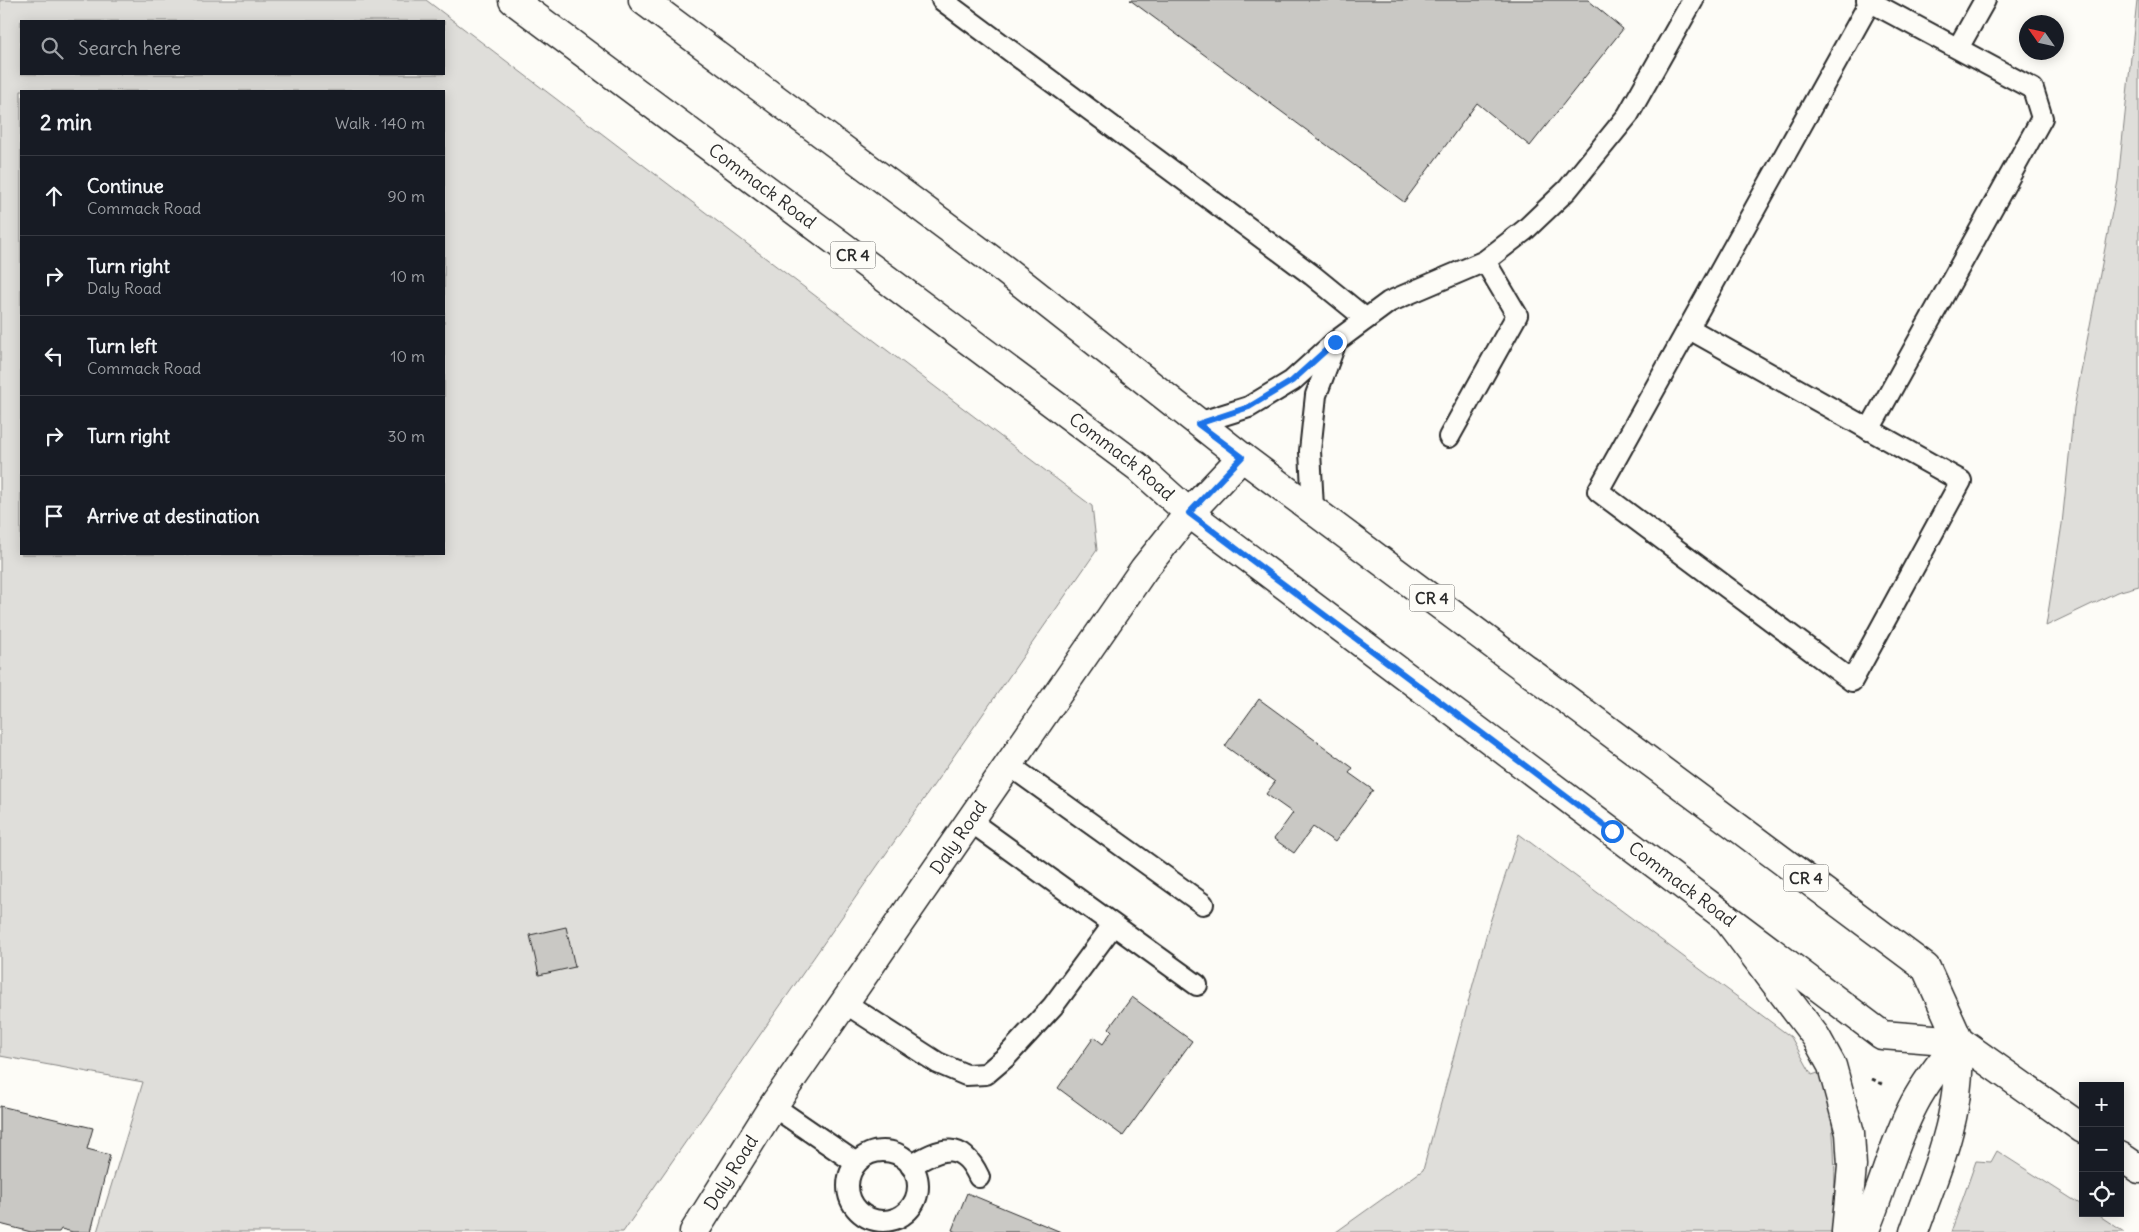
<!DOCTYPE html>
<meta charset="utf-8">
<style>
:root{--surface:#171b24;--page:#20242c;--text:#f1f3f6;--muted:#9ea1a6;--line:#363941}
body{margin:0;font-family:Delius,sans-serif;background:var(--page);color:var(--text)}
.controls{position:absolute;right:15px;bottom:15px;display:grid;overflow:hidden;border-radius:0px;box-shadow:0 2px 12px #0003}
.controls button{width:45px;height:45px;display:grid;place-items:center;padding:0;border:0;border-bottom:1px solid var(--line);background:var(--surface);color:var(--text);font:25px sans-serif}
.compass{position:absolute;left:2019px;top:15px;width:45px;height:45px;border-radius:50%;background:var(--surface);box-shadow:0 2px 12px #0003;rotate:304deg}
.stop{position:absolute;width:15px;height:15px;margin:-11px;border:4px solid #1a73e8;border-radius:50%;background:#fff}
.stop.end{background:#1a73e8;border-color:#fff;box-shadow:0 1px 5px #0008}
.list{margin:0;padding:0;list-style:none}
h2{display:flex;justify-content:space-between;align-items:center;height:65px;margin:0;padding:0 20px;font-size:21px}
h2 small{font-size:16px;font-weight:400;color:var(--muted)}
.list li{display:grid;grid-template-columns:32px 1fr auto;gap:15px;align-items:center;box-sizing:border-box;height:80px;padding:0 20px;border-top:1px solid var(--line)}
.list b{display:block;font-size:19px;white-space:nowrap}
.list p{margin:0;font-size:16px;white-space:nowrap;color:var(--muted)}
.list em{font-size:16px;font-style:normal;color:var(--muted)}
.icon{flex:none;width:28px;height:28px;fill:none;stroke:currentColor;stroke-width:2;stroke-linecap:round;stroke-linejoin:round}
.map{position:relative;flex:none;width:2139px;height:1232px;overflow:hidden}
.search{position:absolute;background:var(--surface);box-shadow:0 2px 12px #0003;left:20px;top:20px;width:425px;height:55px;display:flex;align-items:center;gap:12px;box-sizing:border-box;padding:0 18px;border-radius:0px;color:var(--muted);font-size:19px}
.panel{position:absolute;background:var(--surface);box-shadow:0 2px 12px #0003;left:20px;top:90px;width:425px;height:465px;border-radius:0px}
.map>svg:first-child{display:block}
.green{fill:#dfdeda;stroke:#858482;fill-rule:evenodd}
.building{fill:#c9c8c4;stroke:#2b2b2b}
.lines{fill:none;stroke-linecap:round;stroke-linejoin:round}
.service-casing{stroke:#2b2b2b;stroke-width:24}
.secondary-casing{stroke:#2b2b2b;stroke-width:31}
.primary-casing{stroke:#2b2b2b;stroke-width:31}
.motorway-casing{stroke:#2b2b2b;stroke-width:31}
.path{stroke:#2b2b2b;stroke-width:3;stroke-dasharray:4 4;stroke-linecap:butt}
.service{stroke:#fdfcf7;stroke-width:20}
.secondary{stroke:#fdfcf7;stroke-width:28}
.primary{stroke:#fdfcf7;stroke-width:28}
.motorway{stroke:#fdfcf7;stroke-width:28}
.route{stroke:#1a73e8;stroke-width:6}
.labels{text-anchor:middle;stroke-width:5;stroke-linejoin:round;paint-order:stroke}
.shield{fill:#fdfcf7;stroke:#6a6a68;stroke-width:1}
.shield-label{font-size:16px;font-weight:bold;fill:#2b2b2b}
.street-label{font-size:18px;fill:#2b2b2b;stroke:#fdfcf7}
</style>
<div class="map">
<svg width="2139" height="1232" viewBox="0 0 2139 1232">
<rect width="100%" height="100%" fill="#fdfcf7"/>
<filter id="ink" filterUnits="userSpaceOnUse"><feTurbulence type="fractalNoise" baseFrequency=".02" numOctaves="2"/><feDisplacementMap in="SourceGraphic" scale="10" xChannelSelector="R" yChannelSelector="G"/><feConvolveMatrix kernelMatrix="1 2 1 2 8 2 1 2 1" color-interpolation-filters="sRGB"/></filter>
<g filter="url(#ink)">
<!-- green -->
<g class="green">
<path d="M 0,0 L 426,0 L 1092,506 L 1097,550 L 623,1232 L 97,1232 L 143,1082 L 0,1056 ZM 21,21 L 444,21 L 444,74 L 21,74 ZM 21,91 L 444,91 L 444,554 L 21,554 Z"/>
<polygon points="2137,0 2139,0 2139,586 2117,592 2046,626 2062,524 2074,408 2118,181"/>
<path d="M 1519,834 L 1791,1037 L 1812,1075 L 1824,1071 C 1835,1123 1837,1179 1833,1232 L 1336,1232 L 1423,1170 L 1489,925 Z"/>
<polygon points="1997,1151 2083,1206 2083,1213 2095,1213 2124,1232 1951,1232 1976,1161 1991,1162"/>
</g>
<!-- building -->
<g class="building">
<polygon points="1130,0 1588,0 1623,29 1530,146 1477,103 1404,202"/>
<polygon points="1259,699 1353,768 1349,773 1373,790 1335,842 1313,827 1294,853 1274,839 1293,813 1266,794 1275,782 1225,746"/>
<polygon points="566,927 575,967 539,975 530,935"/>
<polygon points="1132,997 1192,1041 1123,1136 1058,1088 1094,1037 1103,1044 1112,1031 1109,1028"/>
<polygon points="0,1106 93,1128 87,1149 110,1155 91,1232 73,1232 61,1229 59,1232 31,1232 0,1224"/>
<polygon points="967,1193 1061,1232 956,1232 952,1230"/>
</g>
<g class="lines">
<!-- service casing -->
<g class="service-casing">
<g id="service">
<polyline points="942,0 1312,275 1366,319"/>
<polyline points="1867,0 2033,89 2042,118 1869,430"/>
<polyline points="1958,48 1985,0"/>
<polyline points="1688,328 1961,481 1852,681 1598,491 1871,0"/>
<polyline points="1198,423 1249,407 1292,381 1335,342 1389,302 1485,261 1525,230 1567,190 1628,115 1693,0"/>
<polyline points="1449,437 1517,315 1485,261"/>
<polyline points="1313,508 1310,451 1316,395 1334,347"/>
<polyline points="1009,765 1203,904"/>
<polyline points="970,821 1197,985"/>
<polyline points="845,1003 938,1063 966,1075 986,1074 1006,1057 1053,1006 1113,925"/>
<polyline points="773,1106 856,1163"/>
<circle cx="883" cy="1186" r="35"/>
<path d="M 911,1166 C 941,1147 962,1140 979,1177"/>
</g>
</g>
<!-- secondary casing -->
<g class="secondary-casing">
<g id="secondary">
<path id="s1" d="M 694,1232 L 773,1106 L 1144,569 L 1189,513 L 1242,457"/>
</g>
</g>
<!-- primary casing -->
<g class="primary-casing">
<g id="primary">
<path id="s2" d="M 513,0 L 1138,467 L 1189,513 L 1882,1035 L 1959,1041 L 2083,1129"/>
<polyline points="643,0 1005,270 1242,457 1926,968 1959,1041"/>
<polyline points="2120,1156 2139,1169"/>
</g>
</g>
<!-- motorway casing -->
<g class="motorway-casing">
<g id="motorway">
<polyline points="1726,918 1816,1037 1832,1066 1850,1133 1852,1166 1846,1232"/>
<path d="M 1864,1232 C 1882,1190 1893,1144 1914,1104 C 1926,1081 1942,1061 1959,1041"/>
<path d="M 1914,1232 C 1928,1191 1947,1149 1954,1107 C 1958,1085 1959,1063 1959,1041"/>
</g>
</g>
<!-- path -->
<polyline class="path" points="1872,1079 1885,1085"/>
<!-- service -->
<use href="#service" class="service"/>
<!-- secondary -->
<use href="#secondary" class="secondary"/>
<!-- primary -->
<use href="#primary" class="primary"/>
<!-- motorway -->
<use href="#motorway" class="motorway"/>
</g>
</g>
<g class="lines" filter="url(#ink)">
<!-- route -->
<polyline class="route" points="1335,342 1292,381 1249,407 1198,424 1242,457 1189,513 1612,831"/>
</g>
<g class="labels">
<!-- shield labels -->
<g class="shield">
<rect x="830.5" y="241.5" width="45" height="27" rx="4"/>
<rect x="1409.5" y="584.5" width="45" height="27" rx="4"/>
<rect x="1783.5" y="864.5" width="45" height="27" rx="4"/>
</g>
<g class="shield-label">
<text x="853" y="261">CR 4</text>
<text x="1432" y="604">CR 4</text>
<text x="1806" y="884">CR 4</text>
</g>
<!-- street labels -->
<g class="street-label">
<text dy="6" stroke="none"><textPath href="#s2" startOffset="311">Commack Road</textPath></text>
<text dy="6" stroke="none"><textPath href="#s2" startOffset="761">Commack Road</textPath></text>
<text dy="6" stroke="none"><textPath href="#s1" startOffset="475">Daly Road</textPath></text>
<text dy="6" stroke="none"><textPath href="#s2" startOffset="1466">Commack Road</textPath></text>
<text dy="6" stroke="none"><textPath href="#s1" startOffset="70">Daly Road</textPath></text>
</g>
</g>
</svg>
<div class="controls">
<button>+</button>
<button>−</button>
<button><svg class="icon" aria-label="locate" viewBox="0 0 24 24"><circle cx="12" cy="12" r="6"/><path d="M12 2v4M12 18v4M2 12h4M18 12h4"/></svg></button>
</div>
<svg class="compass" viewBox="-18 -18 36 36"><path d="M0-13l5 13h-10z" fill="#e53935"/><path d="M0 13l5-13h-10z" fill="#9ea1a6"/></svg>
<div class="stop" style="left:1612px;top:831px"></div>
<div class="stop end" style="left:1335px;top:342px"></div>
<div class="search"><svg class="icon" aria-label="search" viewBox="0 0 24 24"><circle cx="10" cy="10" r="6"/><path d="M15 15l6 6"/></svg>Search here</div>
<section class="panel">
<h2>2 min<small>Walk · 140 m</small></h2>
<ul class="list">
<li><svg class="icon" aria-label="ahead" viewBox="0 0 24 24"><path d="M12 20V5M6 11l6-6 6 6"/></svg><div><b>Continue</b><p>Commack Road</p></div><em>90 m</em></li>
<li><svg class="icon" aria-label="right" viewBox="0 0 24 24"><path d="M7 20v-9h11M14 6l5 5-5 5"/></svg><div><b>Turn right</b><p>Daly Road</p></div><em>10 m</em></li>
<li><svg class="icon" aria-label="left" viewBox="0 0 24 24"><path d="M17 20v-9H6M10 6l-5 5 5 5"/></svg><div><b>Turn left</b><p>Commack Road</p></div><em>10 m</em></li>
<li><svg class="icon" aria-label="right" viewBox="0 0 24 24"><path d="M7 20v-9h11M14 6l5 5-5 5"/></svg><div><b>Turn right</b></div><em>30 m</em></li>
<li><svg class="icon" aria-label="arrive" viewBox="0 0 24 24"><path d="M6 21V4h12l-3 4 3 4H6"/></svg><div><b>Arrive at destination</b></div></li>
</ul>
</section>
</div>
